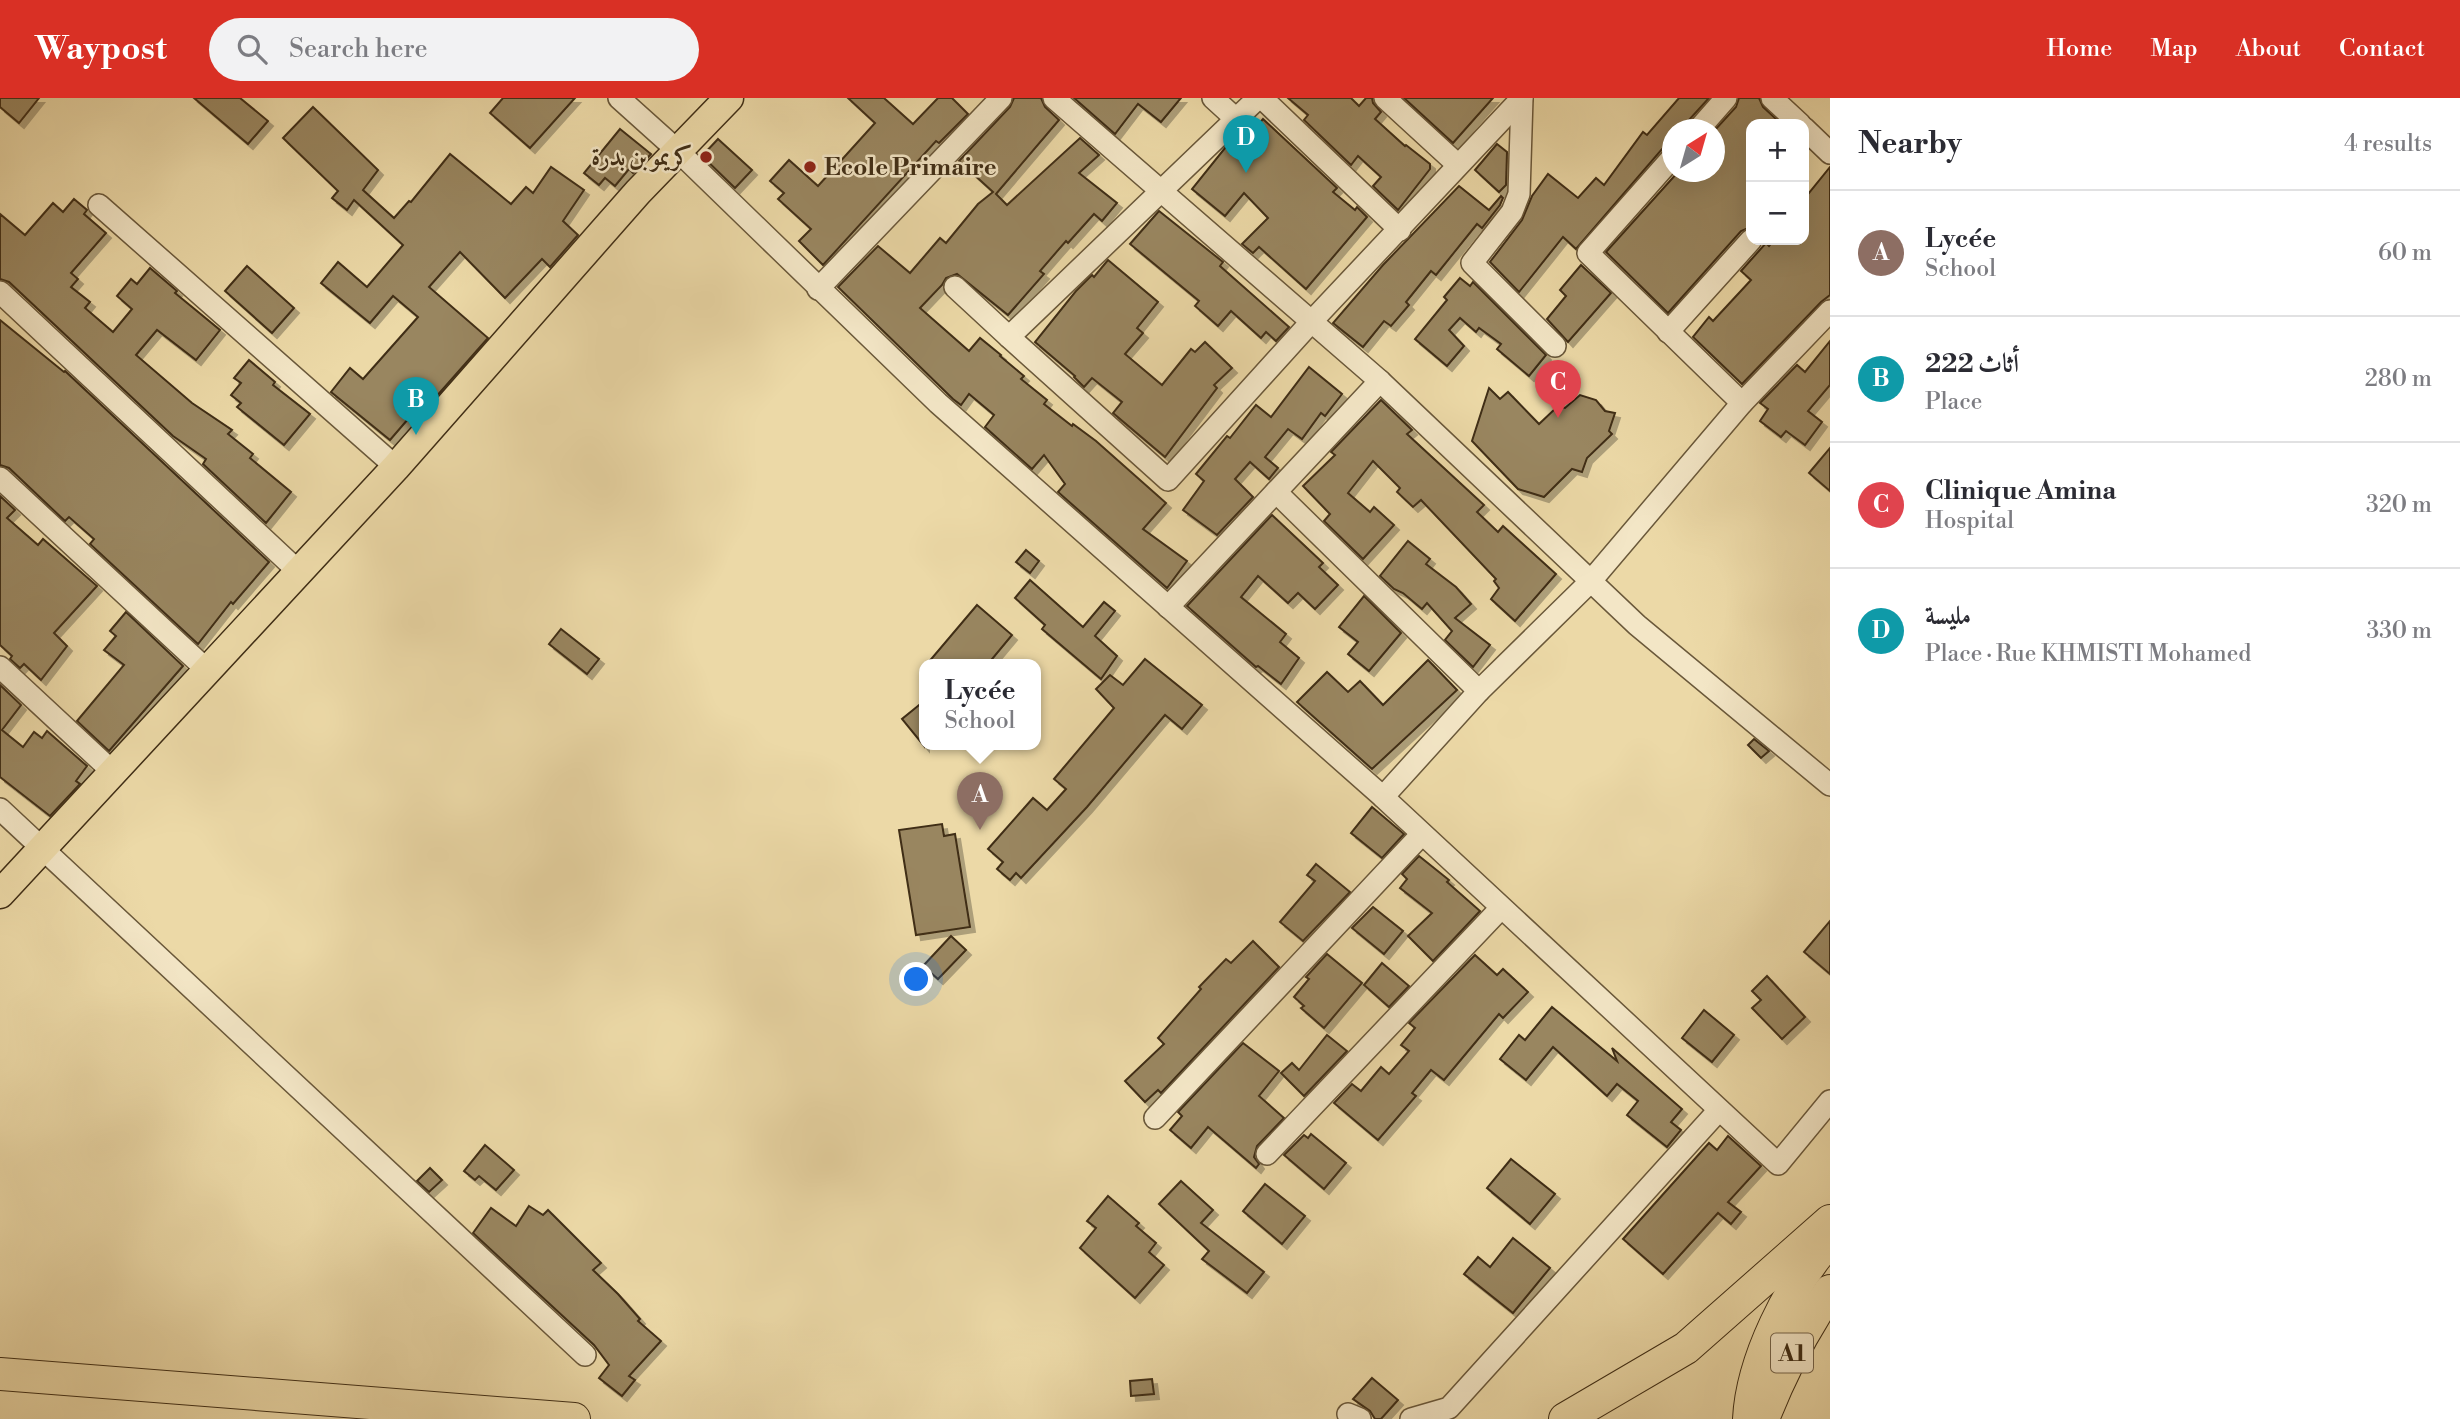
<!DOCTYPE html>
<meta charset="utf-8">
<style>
:root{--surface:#fff;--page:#f2f2f3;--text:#2b2b33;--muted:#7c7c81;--line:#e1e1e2;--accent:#d93025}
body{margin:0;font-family:"Libre Bodoni",Amiri,serif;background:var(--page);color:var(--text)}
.controls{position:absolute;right:21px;top:21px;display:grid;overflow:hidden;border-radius:14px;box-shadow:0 7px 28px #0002}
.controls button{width:63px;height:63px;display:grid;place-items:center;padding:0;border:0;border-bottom:2px solid var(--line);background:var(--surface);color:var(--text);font:35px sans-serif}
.compass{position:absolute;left:1662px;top:21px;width:63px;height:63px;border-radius:50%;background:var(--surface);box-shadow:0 7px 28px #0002;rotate:37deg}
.you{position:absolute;left:917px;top:882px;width:24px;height:24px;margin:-18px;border:5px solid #fff;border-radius:50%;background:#1a73e8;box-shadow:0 0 0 10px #1a73e833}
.badge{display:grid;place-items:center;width:46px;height:46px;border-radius:50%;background:var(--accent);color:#fff;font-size:23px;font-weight:700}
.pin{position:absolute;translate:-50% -58px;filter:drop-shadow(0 2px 4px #0008)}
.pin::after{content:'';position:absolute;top:37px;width:24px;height:21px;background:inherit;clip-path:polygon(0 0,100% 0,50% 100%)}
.popup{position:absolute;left:919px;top:561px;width:122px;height:91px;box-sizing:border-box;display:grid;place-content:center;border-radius:14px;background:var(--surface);filter:drop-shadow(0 2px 5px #0005);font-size:23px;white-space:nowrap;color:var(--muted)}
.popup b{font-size:26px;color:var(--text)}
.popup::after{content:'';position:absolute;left:50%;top:100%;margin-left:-14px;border:14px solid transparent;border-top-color:var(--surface)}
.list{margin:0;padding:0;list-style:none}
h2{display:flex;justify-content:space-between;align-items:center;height:91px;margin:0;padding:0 28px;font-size:30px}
h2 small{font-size:23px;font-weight:400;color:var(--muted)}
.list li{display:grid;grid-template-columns:46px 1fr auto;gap:21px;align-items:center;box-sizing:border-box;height:126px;padding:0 28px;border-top:2px solid var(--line)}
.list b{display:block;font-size:26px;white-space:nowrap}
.list p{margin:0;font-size:23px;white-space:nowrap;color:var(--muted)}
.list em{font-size:23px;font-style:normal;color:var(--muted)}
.icon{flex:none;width:38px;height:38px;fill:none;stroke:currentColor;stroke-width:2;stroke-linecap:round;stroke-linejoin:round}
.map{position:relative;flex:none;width:1830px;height:1321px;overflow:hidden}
header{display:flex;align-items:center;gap:42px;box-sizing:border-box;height:98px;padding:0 35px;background:var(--accent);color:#fff}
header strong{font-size:33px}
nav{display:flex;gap:38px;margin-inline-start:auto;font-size:24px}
.search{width:490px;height:63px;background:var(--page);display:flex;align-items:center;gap:18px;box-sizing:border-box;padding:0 24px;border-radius:38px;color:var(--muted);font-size:26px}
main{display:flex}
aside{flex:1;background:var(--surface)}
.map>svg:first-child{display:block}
.building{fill:#998661;stroke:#3f2d15;stroke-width:2;filter:url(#shadow)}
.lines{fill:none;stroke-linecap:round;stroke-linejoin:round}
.minor-casing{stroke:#6a583a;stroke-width:24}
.major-casing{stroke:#3f2d15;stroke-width:31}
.highway-casing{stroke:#3f2d15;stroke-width:34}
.minor{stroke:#f3e6c6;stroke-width:21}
.major{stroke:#ecd9a7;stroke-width:28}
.highway{stroke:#ecd9a7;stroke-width:32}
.poi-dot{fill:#8f2418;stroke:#f3e6c6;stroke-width:2.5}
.labels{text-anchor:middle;stroke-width:5;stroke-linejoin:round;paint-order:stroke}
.shield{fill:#f3e6c6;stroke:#75644a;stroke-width:2}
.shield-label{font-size:23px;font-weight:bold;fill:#3f2d15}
.poi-label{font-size:24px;font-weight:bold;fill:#3f2d15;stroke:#f3e6c6;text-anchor:end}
</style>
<header>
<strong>Waypost</strong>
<div class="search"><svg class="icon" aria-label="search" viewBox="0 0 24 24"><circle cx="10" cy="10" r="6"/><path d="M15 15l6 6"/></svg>Search here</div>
<nav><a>Home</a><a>Map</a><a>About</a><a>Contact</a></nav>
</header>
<main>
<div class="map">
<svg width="1830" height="1321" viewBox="0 0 1830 1321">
<defs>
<filter id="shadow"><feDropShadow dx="5" dy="5" stdDeviation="0" flood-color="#0004"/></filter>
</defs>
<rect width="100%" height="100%" fill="#ecd9a7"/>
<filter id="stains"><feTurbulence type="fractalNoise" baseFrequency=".00286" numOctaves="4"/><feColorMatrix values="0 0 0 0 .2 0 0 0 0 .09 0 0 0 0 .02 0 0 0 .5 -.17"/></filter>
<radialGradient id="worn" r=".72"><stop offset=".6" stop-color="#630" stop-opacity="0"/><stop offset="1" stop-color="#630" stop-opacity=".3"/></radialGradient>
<!-- building -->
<g class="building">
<polygon points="0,0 39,0 19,25 0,9"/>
<polygon points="194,0 240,0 268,23 248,46"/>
<polygon points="503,0 575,0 530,50 490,15"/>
<polygon points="848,0 884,0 913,26 938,0 952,0 968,16 939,45 936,43 823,167 799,143 811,131 778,101 784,95 770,83 789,62 818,88 875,25"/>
<polygon points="1014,0 1041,0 1045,9 1059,22 996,96 1007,107 1080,40 1099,57 1079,75 1117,105 1102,123 1094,116 1068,145 1066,143 1040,173 1044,176 1008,217 957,176 946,180 942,187 920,210 969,253 980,240 1001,257 1000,258 1024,278 1021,281 1047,302 1044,306 1072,328 1073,326 1096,343 1166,405 1143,431 1187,463 1167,490 1058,394 1065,386 1044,357 1032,371 985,329 994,317 969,296 961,307 953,301 838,189 878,148 910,175 940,140 946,145 978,106 993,94 959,63 1010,9"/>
<polygon points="1074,0 1181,0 1161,24 1138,6 1115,36"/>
<polygon points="1288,0 1351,0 1359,8 1366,0 1372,0 1373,5 1381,14 1375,21 1405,48 1406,47 1430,66 1430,71 1398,112 1373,88 1381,79 1358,58 1351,67 1304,22 1308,17"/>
<polygon points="1404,0 1493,0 1453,45"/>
<polygon points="1679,0 1709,0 1688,23 1685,32 1672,32 1672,47 1662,51 1576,151 1563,139 1519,194 1490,164 1522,122 1532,98 1548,76 1578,100 1596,80 1604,87 1643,34 1647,37"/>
<polygon points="1739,0 1759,0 1763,9 1776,21 1772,26 1751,26 1751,129 1741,133 1668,215 1606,154 1678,74 1714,74 1714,33 1736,9"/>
<polygon points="313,9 378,72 363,92 394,120 409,103 411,104 450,56 511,106 526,89 533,95 551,69 584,92 563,123 578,137 550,169 542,161 505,200 460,154 429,189 488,240 420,317 415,313 390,342 331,294 350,270 363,281 418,219 393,198 370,225 321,185 338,164 367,189 403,147 354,102 347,112 332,100 338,93 283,40"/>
<polygon points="1263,21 1337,90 1333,94 1355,112 1357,109 1367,119 1306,191 1259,149 1253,155 1242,146 1268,120 1244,95 1225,118 1192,91 1225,50 1235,41 1241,47"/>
<polygon points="620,31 651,56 633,75 629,71 615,88 605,80 599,87 584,75"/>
<polygon points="718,41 752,72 735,90 702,58"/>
<polygon points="1497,46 1507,54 1506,87 1499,94 1475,72"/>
<polygon points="1830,69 1830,197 1821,204 1742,286 1693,239 1709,219 1713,223 1751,182 1741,173 1766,145 1769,148 1774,142 1804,142 1804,101"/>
<polygon points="1459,88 1489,112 1501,98 1503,100 1500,107 1482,130 1477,126 1436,177 1431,173 1406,204 1409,207 1391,228 1384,223 1363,249 1333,225 1383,167"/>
<polygon points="74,101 87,112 84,116 106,135 71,175 78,181 71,189 90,204 85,210 113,234 132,211 117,198 131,181 137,186 150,170 177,193 175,195 220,232 196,262 157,232 136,257 192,305 232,332 228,336 253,356 250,360 291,394 266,425 203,366 206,361 173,338 9,184 0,181 0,116 25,137 53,105 63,114"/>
<polygon points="1159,113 1223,164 1220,168 1289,229 1276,243 1266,234 1261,240 1231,213 1218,228 1195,208 1199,203 1130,146"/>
<polygon points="1108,162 1158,204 1137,230 1143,235 1125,256 1162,287 1191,251 1195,254 1205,244 1232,270 1214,287 1217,290 1165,359 1113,315 1122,304 1092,280 1084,289 1074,279 1075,278 1035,244 1076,193 1092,177 1094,179"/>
<polygon points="1581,167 1611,195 1568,244 1547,221 1566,198 1560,192"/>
<polygon points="247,168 294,210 272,235 225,193"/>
<polygon points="1460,180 1470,188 1473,184 1546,257 1529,278 1497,251 1501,246 1479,230 1476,234 1460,220 1449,232 1464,248 1447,268 1415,241 1447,202 1444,199"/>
<polygon points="0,222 64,274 65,273 269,464 233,506 231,504 198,546 90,446 94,441 69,419 65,423 9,370 0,367"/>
<polygon points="1830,243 1830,287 1808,313 1822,324 1805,347 1786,333 1781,339 1760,323 1768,311 1760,305 1797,267 1805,274"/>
<polygon points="249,262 275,284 273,287 310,316 284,347 237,309 241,305 231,297 241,285 234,280"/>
<polygon points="1309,269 1342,296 1325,318 1321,315 1302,341 1288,331 1265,359 1278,370 1269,381 1250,364 1235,381 1253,399 1217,437 1183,412 1204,383 1196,376 1227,338 1230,340 1256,307 1271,319"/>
<polygon points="1489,290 1500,301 1508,294 1539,326 1558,308 1565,310 1580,297 1596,302 1605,313 1615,315 1609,333 1612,336 1587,360 1582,374 1572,371 1544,399 1518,391 1472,343"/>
<polygon points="1381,302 1412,332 1407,336 1484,407 1477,414 1498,434 1503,428 1556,476 1515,523 1491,501 1499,490 1494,483 1496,481 1421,402 1413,409 1397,394 1400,390 1373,363 1348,395 1370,414 1374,409 1394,427 1363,461 1324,423 1330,416 1303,388 1335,357 1331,354"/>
<polygon points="1830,350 1830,393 1809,375"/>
<polygon points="0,398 15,412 7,420 38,447 43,441 97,488 54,535 67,548 41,582 24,566 20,570 10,561 12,558 0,547"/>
<polygon points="1272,417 1323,465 1319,469 1338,487 1315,511 1298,495 1288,505 1258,478 1241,499 1286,536 1280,544 1299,560 1281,586 1258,568 1256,569 1187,508"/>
<polygon points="1408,443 1430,461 1426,466 1456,489 1471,506 1455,520 1490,547 1473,569 1445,542 1452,533 1427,505 1422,511 1403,495 1394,491 1380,478"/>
<polygon points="1026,452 1039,463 1030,475 1016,464"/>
<polygon points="1030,482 1083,529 1104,504 1115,513 1095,538 1117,558 1101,581 1042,531 1045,527 1015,500"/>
<polygon points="1364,498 1401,535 1369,573 1348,556 1358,544 1339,529"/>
<polygon points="977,507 1012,537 988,566 927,566"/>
<polygon points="126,514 183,568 109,653 77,623 124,567 104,552 116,538 110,533"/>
<polygon points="561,531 599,561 587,576 549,546"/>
<polygon points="1145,561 1202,607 1182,631 1165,617 1087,709 1021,780 1016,775 1010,782 997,771 1003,764 988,751 1033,700 1047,712 1066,691 1054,681 1114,610 1096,591 1110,577 1123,587"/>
<polygon points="1428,562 1457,592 1372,671 1297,604 1327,574 1348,594 1360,583 1383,607"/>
<polygon points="0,587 21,607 2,632 23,649 34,634 42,640 47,633 87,668 76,683 80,686 50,718 0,679"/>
<polygon points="924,603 924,648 902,621"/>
<polygon points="1754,641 1769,653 1761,660 1748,647"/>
<polygon points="1372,709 1404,736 1382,760 1351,735"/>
<polygon points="942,726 944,738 955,736 970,829 916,837 899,732"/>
<polygon points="1419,758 1449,782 1447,784 1480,813 1433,863 1408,838 1432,815 1400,790 1407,781 1402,776"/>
<polygon points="1316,766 1350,794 1303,843 1280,824 1315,783 1307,777"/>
<polygon points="1373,809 1403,833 1384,856 1352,830"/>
<polygon points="1830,823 1830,876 1804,854"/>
<polygon points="951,838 966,852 938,881 923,868"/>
<polygon points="1253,843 1279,869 1161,995 1158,992 1145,1004 1125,983 1164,946 1158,940 1201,891 1199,889 1226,861 1231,865"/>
<polygon points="1327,856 1362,885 1324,930 1301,910 1304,908 1294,899 1309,881 1306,879"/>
<polygon points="1475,857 1497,877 1503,871 1528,894 1503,920 1499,916 1444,982 1431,972 1412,995 1416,998 1378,1042 1334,1005 1352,986 1361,993 1381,969 1389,976 1409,953 1401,947 1415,930 1409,925"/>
<polygon points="1382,865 1409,888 1389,909 1364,887"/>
<polygon points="1767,878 1805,919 1782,941 1752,910 1761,902 1752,893"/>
<polygon points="1552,909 1617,963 1612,950 1682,1011 1671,1024 1681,1032 1667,1049 1627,1017 1638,1003 1617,986 1607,998 1553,949 1526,982 1500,961 1519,937 1525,942"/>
<polygon points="1704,912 1734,937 1712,964 1682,940"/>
<polygon points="1327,937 1347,953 1304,998 1281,975 1292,965 1299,972"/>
<polygon points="1243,945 1279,973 1259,998 1284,1020 1257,1048 1254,1059 1259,1066 1256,1070 1208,1029 1191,1050 1170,1032 1182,1018 1178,1014"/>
<polygon points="1311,1036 1346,1065 1324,1091 1284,1057 1304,1037 1308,1040"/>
<polygon points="1728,1038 1761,1068 1728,1104 1741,1114 1731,1126 1718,1115 1663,1176 1623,1141 1709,1045 1717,1052"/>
<polygon points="485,1047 514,1072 496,1092 479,1078 475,1082 464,1073"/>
<polygon points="1511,1061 1555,1096 1530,1126 1487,1090"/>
<polygon points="430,1070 442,1082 429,1094 417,1083"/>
<polygon points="1181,1083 1213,1112 1201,1125 1264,1174 1247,1195 1202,1161 1209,1153 1159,1106"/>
<polygon points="1265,1086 1305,1118 1282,1146 1243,1113"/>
<polygon points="1108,1098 1139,1125 1136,1128 1156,1145 1149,1154 1164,1167 1135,1200 1080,1150 1096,1130 1087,1123"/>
<polygon points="529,1108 543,1117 548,1112 601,1165 593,1172 618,1196 640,1221 638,1223 661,1243 629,1278 635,1282 622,1298 599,1280 609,1267 594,1247 473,1135 491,1110 516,1128"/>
<polygon points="1513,1140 1550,1170 1513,1215 1464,1176 1478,1159 1490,1169"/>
<polygon points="1372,1280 1398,1302 1381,1321 1375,1321 1370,1313 1353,1301"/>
<polygon points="1152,1281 1154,1296 1131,1298 1130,1283"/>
</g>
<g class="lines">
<!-- minor casing -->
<g class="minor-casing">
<g id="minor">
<polyline points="619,0 678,53 938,305 1383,699 1778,1066 1830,1003"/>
<polyline points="1054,0 1380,283 1637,527 1830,687"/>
<polyline points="1213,0 1236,21"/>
<polyline points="1258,0 1009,239 1168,382 1312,223 1522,0"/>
<polyline points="1262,0 1400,132"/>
<polyline points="1385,0 1458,67"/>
<polyline points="1522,0 1519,96 1512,114 1472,165 1555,248"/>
<polyline points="1772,0 1800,26"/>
<polyline points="1804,30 1830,55"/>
<polyline points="1698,32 1726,0"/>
<polyline points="1672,60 1588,155 1742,305"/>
<polyline points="99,107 396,369"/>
<polyline points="955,189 1009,239"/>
<polyline points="818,191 1001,0"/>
<polyline points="0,194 299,474"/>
<polyline points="1668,234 1751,142"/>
<polyline points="0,380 207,572"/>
<polyline points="1276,394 1479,593"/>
<polyline points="1168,509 1380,283"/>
<polyline points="0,569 113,674"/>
<polyline points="1383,699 1479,593 1590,484 1742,305 1830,213"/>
<polyline points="0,711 585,1257"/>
<polyline points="1155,1020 1422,736"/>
<polyline points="1267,1056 1501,810"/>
<polyline points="1348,1316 1360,1321"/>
<polyline points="1411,1321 1449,1310 1719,1012"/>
</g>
</g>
<!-- major casing -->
<g class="major-casing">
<polyline id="major" points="0,796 396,369 638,94 729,0"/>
</g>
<!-- highway casing -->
<g class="highway-casing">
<g id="highway">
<polyline points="0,1276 574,1321"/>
<polyline points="1565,1321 1686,1250 1830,1123"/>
<path d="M 1749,1321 C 1752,1262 1790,1186 1830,1142"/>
<path d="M 1763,1321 C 1781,1275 1802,1234 1830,1193"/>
</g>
</g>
<!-- minor -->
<use href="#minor" class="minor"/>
<!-- major -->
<use href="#major" class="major"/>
<!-- highway -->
<use href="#highway" class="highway"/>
</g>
<!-- markers -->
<g class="poi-dot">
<circle cx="706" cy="59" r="7"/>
<circle cx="810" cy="69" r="7"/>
</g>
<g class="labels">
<!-- shield labels -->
<rect class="shield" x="1771" y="1235.5" width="42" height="39" rx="5"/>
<g class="shield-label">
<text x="1792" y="1263">A1</text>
</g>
<!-- poi labels -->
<g class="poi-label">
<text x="692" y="67">كريمو بن بدرة</text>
<text x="824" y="77" text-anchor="start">Ecole Primaire</text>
</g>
</g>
<rect width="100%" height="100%" filter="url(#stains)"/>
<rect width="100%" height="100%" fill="url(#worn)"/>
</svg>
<div class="controls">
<button>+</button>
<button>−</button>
</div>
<svg class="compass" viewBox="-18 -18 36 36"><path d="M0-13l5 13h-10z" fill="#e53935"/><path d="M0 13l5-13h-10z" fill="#7c7c81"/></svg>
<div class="you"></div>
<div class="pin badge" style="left:980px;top:732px;background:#8d6e63">A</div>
<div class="popup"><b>Lycée</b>School</div>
<div class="pin badge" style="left:416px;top:337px;background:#0f9aa8">B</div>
<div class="pin badge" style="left:1558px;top:320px;background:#e0444e">C</div>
<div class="pin badge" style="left:1246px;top:75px;background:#0f9aa8">D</div>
</div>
<aside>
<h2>Nearby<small>4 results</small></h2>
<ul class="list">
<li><span class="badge" style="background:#8d6e63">A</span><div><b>Lycée</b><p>School</p></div><em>60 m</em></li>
<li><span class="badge" style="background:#0f9aa8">B</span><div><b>أثاث 222</b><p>Place</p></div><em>280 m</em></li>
<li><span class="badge" style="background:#e0444e">C</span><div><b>Clinique Amina</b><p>Hospital</p></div><em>320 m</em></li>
<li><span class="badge" style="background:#0f9aa8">D</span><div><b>مليسة</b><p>Place · Rue KHMISTI Mohamed</p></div><em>330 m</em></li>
</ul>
</aside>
</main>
